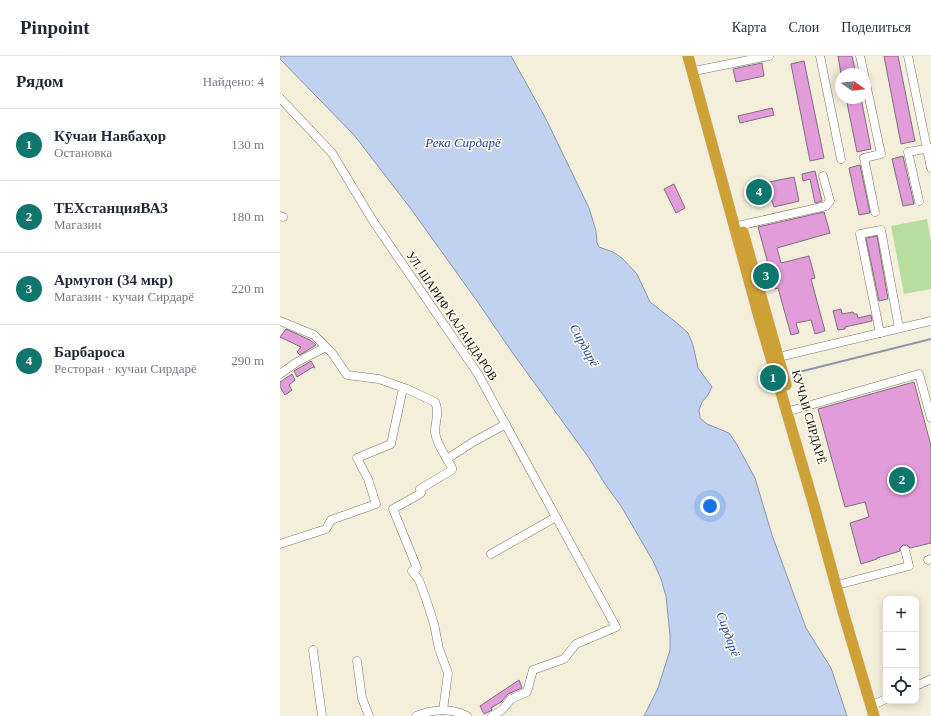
<!DOCTYPE html>
<html lang="ru">
<meta charset="utf-8">
<style>
:root{--surface:#fff;--page:#f6f6f7;--text:#1f2937;--muted:#747a83;--line:#e0e1e3;--accent:#0f766e}
body{margin:0;font-family:"Times New Roman",serif;background:var(--page);color:var(--text)}
.controls{position:absolute;right:12px;bottom:12px;display:grid;overflow:hidden;border-radius:8px;box-shadow:0 2px 10px #0003}
.controls button{width:36px;height:36px;display:grid;place-items:center;padding:0;border:0;border-bottom:1px solid var(--line);background:var(--surface);color:var(--text);font:20px sans-serif}
.compass{position:absolute;left:555px;top:12px;width:36px;height:36px;border-radius:50%;background:var(--surface);box-shadow:0 2px 10px #0003;rotate:104deg}
.you{position:absolute;left:430px;top:450px;width:14px;height:14px;margin:-10px;border:3px solid #fff;border-radius:50%;background:#1a73e8;box-shadow:0 0 0 6px #1a73e833}
.badge{display:grid;place-items:center;width:26px;height:26px;border-radius:50%;background:var(--accent);color:#fff;font-size:13px;font-weight:700}
.pin{position:absolute;translate:-50% -50%;border:2px solid #fff;box-shadow:0 1px 4px #0006}
.list{margin:0;padding:0;list-style:none}
h2{display:flex;justify-content:space-between;align-items:center;height:52px;margin:0;padding:0 16px;font-size:17px}
h2 small{font-size:13px;font-weight:400;color:var(--muted)}
.list li{display:grid;grid-template-columns:26px 1fr auto;gap:12px;align-items:center;box-sizing:border-box;height:72px;padding:0 16px;border-top:1px solid var(--line)}
.list b{display:block;font-size:15px;white-space:nowrap}
.list p{margin:0;font-size:13px;white-space:nowrap;color:var(--muted)}
.list em{font-size:13px;font-style:normal;color:var(--muted)}
.icon{flex:none;width:22px;height:22px;fill:none;stroke:currentColor;stroke-width:2;stroke-linecap:round;stroke-linejoin:round}
.map{position:relative;flex:none;width:651px;height:660px;overflow:hidden}
header{display:flex;align-items:center;gap:24px;box-sizing:border-box;height:56px;padding:0 20px;background:var(--surface);border-bottom:1px solid var(--line)}
header strong{font-size:19px}
nav{display:flex;gap:22px;margin-inline-start:auto;font-size:14px}
main{display:flex}
aside{flex:1;background:var(--surface)}
.map>svg:first-child{display:block}
.green{fill:#b8de9f}
.water{fill:#c1d1f0;stroke:#8c96aa}
.lines{fill:none;stroke-linecap:round;stroke-linejoin:round}
.stream{stroke:#8c96aa;stroke-width:2}
.building{fill:#e29cda;stroke:#7d6e7b}
.minor-casing{stroke:#7b7665;stroke-width:9}
.highway-casing{stroke:#d9d8d7;stroke-width:12}
.minor{stroke:#fff;stroke-width:8}
.highway{stroke:#cea136;stroke-width:11}
.labels{text-anchor:middle;stroke-width:3;stroke-linejoin:round;paint-order:stroke}
.street-label{font-size:12px;fill:#100e08;stroke:#fffcf0}
.water-label{font-size:13px;font-style:italic;fill:#1f4499;stroke:#fffcf0}
</style>
<header>
<strong>Pinpoint</strong>
<nav><a>Карта</a><a>Слои</a><a>Поделиться</a></nav>
</header>
<main>
<aside>
<h2>Рядом<small>Найдено: 4</small></h2>
<ul class="list">
<li><span class="badge">1</span><div><b>Кӯчаи Навбаҳор</b><p>Остановка</p></div><em>130 m</em></li>
<li><span class="badge">2</span><div><b>ТЕХстанцияВАЗ</b><p>Магазин</p></div><em>180 m</em></li>
<li><span class="badge">3</span><div><b>Армугон (34 мкр)</b><p>Магазин · кучаи Сирдарё</p></div><em>220 m</em></li>
<li><span class="badge">4</span><div><b>Барбароса</b><p>Ресторан · кучаи Сирдарё</p></div><em>290 m</em></li>
</ul>
</aside>
<div class="map">
<svg width="651" height="660" viewBox="0 0 651 660">
<rect width="100%" height="100%" fill="#f4efdb"/>
<!-- green -->
<polygon class="green" points="647,163 651,186 651,233 624,238 611,170"/>
<!-- water -->
<polygon class="water" points="0,0 231,0 266,63 309,152 316,175 317,187 319,191 333,196 342,202 357,218 370,246 398,268 408,277 413,289 418,312 432,331 428,339 422,346 419,354 420,362 427,368 449,377 456,387 475,422 492,479 526,572 551,612 567,660 364,660 378,632 390,594 390,579 386,540 381,523 373,505 341,450 325,428 309,402 232,296 197,245 131,153 74,79 0,3"/>
<g class="lines">
<!-- stream -->
<polyline class="stream" points="515,317 651,283"/>
</g>
<!-- building -->
<g class="building">
<polygon points="558,0 572,0 576,18 561,18"/>
<polygon points="604,0 618,0 635,85 621,88"/>
<polygon points="524,5 544,102 530,105 511,8"/>
<polygon points="482,7 484,20 456,26 453,13"/>
<polygon points="566,42 581,42 591,93 577,96"/>
<polygon points="492,52 494,59 460,67 458,60"/>
<polygon points="623,100 634,148 623,150 612,103"/>
<polygon points="580,109 590,157 579,159 569,112"/>
<polygon points="535,115 542,145 535,147 530,123 523,125 522,118"/>
<polygon points="514,121 519,145 494,151 490,140 489,126"/>
<polygon points="394,128 405,152 396,157 384,133"/>
<polygon points="544,156 550,177 497,192 501,207 529,200 535,222 531,223 545,275 535,278 531,264 516,267 519,277 511,279 498,232 495,233 478,171"/>
<polygon points="597,180 608,243 599,245 586,182"/>
<polygon points="561,253 562,258 573,256 574,258 577,258 578,262 591,259 592,265 565,271 565,273 558,274 553,255"/>
<polygon points="6,273 30,284 36,289 20,299 17,296 21,291 0,281"/>
<polygon points="31,305 35,312 33,311 17,321 14,315"/>
<polygon points="12,318 15,324 9,329 12,334 5,339 0,331 0,326"/>
<polygon points="634,326 651,390 651,487 630,492 627,489 623,489 620,492 620,495 597,502 597,503 581,508 570,467 589,461 585,446 565,451 538,353"/>
<polygon points="239,624 242,632 228,638 221,646 211,652 212,654 204,658 200,650"/>
</g>
<g class="lines">
<!-- minor casing -->
<g class="minor-casing">
<g id="minor">
<polyline points="540,0 561,103"/>
<polyline points="580,0 584,18"/>
<polyline points="628,0 651,112"/>
<polyline points="419,14 489,0"/>
<polyline points="585,23 601,98 584,102 595,156"/>
<polyline points="0,42 52,97 93,165 198,318 336,571 296,588 284,603 253,614 247,636 231,643 222,654 212,660"/>
<polyline points="639,145 628,96 651,92"/>
<polyline points="0,160 3,161"/>
<polyline points="462,169 546,150 550,145 543,120"/>
<path d="M 0,265 L 34,279 L 52,297 L 67,319 L 99,323 L 127,333 L 155,346 C 160,355 155,366 155,376 C 156,385 162,395 167,403 L 193,386 L 226,368"/>
<polyline points="600,277 580,178 601,174 619,272"/>
<polyline points="494,302 651,265"/>
<polyline points="0,318 17,306 46,291"/>
<polyline points="513,354 639,318 651,362"/>
<polyline points="0,488 46,473 51,464 96,448 88,423 77,402 111,388 123,332"/>
<polyline points="211,498 276,461"/>
<polyline points="648,504 651,503"/>
<polyline points="561,528 629,510 625,494"/>
<polyline points="33,594 42,660"/>
<polyline points="77,605 82,642 89,660"/>
<polyline points="636,630 651,623"/>
<polyline points="597,647 606,643"/>
<polyline points="163,654 168,617 159,593 154,568 146,543 139,524 132,515 137,512 113,453 138,439 141,437 140,433 172,414 172,412 167,403"/>
<path d="M 136,660 C 152,653 172,652 187,660"/>
</g>
</g>
<!-- highway casing -->
<g class="highway-casing">
<g id="highway">
<polyline points="408,0 479,261 533,446 564,559 594,660"/>
<polyline points="463,176 506,329"/>
</g>
</g>
<!-- minor -->
<use href="#minor" class="minor"/>
<!-- highway -->
<use href="#highway" class="highway"/>
</g>
<g class="labels">
<!-- street labels -->
<g class="street-label">
<text transform="translate(172 260) rotate(56)" y="4">УЛ. ШАРИФ КАЛАНДАРОВ</text>
<text transform="translate(529 361) rotate(74)" y="4">КУЧАИ СИРДАРЁ</text>
</g>
<!-- water labels -->
<g class="water-label">
<text x="183" y="91">Река Сирдарё</text>
<text transform="translate(305 289) rotate(61)" y="5">Сирдарё</text>
<text transform="translate(449 578) rotate(70)" y="5">Сирдарё</text>
</g>
</g>
</svg>
<div class="controls">
<button>+</button>
<button>−</button>
<button><svg class="icon" aria-label="locate" viewBox="0 0 24 24"><circle cx="12" cy="12" r="6"/><path d="M12 2v4M12 18v4M2 12h4M18 12h4"/></svg></button>
</div>
<svg class="compass" viewBox="-18 -18 36 36"><path d="M0-13l5 13h-10z" fill="#e53935"/><path d="M0 13l5-13h-10z" fill="#747a83"/></svg>
<div class="you"></div>
<div class="pin badge" style="left:493px;top:322px">1</div>
<div class="pin badge" style="left:622px;top:424px">2</div>
<div class="pin badge" style="left:486px;top:220px">3</div>
<div class="pin badge" style="left:479px;top:136px">4</div>
</div>
</main>
